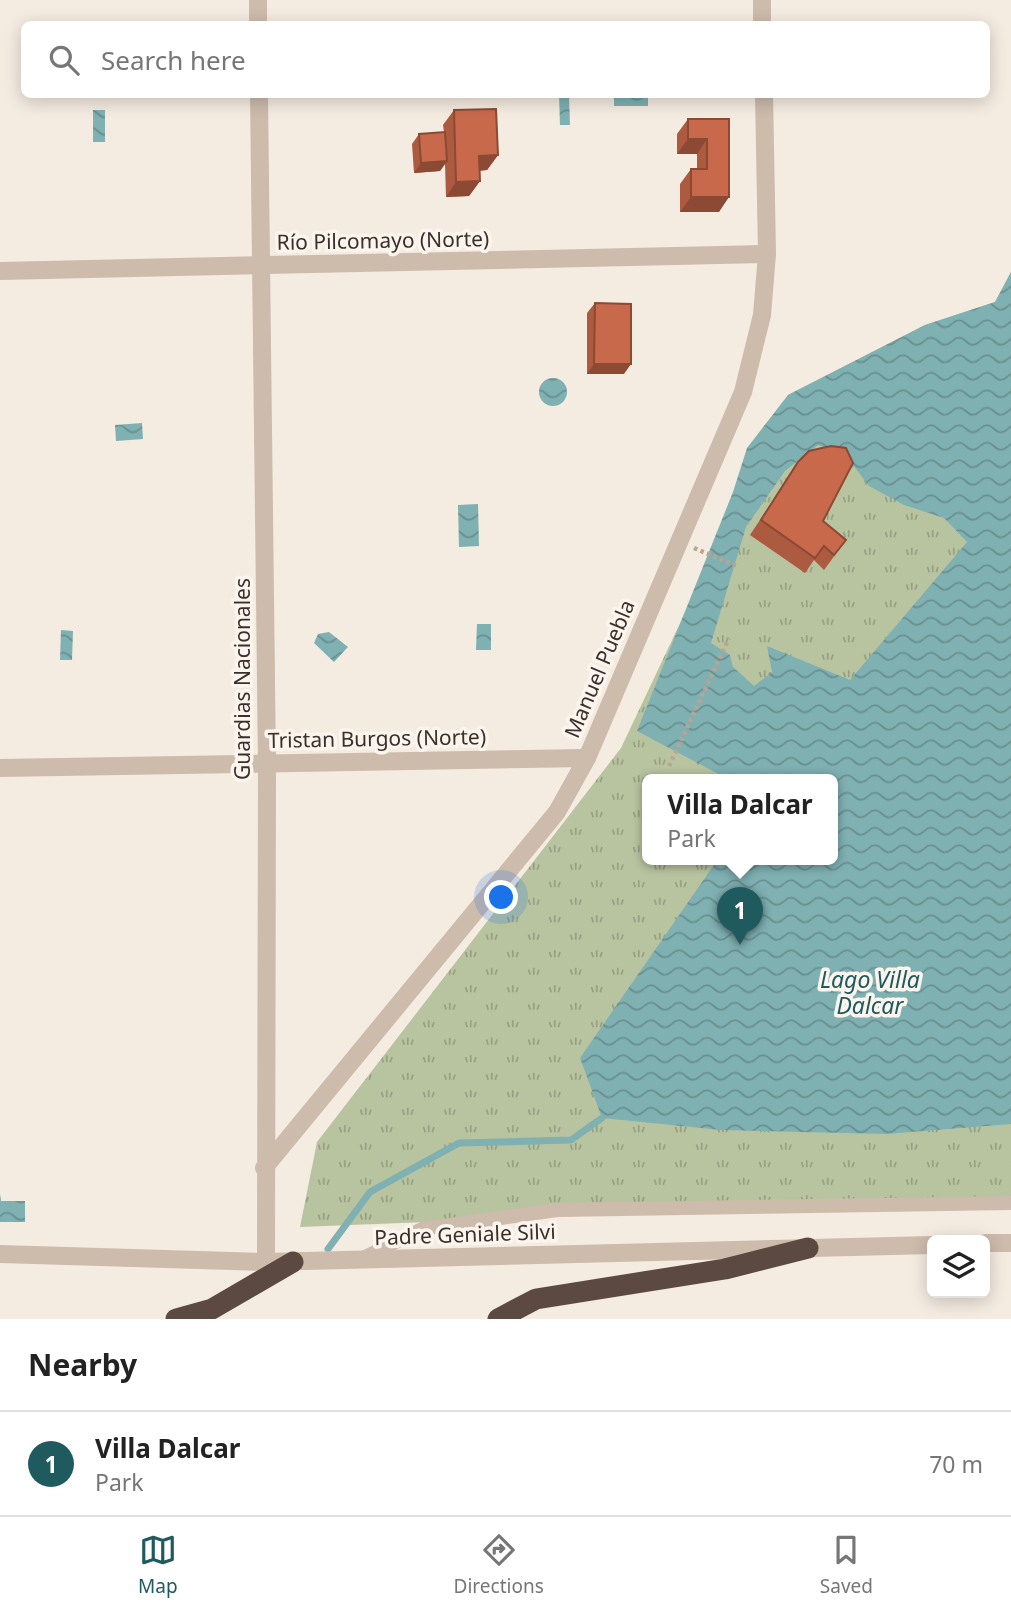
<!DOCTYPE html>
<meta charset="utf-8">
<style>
:root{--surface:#fff;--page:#f2f2f2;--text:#222;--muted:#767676;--line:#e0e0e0;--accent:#1f5a5e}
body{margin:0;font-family:"Noto Sans",sans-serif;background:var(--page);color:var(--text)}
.controls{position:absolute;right:21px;bottom:21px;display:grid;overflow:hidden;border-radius:10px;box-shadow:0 4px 18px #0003}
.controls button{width:63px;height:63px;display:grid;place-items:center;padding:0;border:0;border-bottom:2px solid var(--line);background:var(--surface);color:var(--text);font:35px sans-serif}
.you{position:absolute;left:502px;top:898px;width:24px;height:24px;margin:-18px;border:5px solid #fff;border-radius:50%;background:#1a73e8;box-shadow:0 0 0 10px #1a73e833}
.badge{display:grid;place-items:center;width:46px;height:46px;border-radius:50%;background:var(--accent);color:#fff;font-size:23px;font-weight:700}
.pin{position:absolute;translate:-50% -58px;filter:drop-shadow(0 2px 4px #0008)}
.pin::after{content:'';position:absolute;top:37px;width:24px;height:21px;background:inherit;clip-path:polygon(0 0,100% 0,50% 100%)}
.popup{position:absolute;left:642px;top:774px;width:196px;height:91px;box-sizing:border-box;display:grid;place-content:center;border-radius:10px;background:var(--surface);filter:drop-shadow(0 2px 5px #0005);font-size:23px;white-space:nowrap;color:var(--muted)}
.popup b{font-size:26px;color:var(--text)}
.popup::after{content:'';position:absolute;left:50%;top:100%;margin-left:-14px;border:14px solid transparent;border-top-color:var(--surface)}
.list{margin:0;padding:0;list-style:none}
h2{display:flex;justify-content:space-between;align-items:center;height:91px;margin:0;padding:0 28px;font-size:30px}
h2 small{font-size:23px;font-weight:400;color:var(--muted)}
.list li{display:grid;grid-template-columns:46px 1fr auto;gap:21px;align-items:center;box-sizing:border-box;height:105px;padding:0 28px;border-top:2px solid var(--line)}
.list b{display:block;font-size:26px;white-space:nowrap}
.list p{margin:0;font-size:23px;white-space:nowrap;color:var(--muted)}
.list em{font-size:23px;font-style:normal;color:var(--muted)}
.icon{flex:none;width:38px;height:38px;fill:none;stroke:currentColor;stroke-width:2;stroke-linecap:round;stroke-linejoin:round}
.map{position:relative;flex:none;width:1011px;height:1319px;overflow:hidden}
.search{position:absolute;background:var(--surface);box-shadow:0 4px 18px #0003;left:21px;right:21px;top:21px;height:77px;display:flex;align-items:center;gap:18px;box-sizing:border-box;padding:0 24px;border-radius:10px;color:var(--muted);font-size:26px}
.sheet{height:196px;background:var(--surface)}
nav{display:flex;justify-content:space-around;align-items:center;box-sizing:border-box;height:98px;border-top:2px solid var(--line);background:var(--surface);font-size:19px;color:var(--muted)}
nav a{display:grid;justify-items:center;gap:4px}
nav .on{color:var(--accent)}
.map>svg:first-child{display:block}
.park{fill:url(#park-tufts);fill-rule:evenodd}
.water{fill:url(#water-waves);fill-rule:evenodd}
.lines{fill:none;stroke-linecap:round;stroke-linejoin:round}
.stream{stroke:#7fb0b2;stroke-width:7}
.path{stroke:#b9a596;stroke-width:4.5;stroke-dasharray:3.5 3.5;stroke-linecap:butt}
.lane{stroke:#cdbbac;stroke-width:14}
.street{stroke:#cdbbac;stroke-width:18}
.highway{stroke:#5c4a42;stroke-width:21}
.wall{fill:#ac5a40}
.shaded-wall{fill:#8c4a34}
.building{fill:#c8694b;stroke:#8c4a34;stroke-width:2}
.labels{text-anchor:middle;stroke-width:7;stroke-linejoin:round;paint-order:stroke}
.street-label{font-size:21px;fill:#3b302b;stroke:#fbf5ee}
.water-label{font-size:23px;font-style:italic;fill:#1f5a5e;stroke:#fbf5ee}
</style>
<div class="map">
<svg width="1011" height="1319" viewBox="0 0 1011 1319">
<defs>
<pattern id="park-tufts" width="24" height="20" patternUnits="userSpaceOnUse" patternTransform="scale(1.75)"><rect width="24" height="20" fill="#b8c4a0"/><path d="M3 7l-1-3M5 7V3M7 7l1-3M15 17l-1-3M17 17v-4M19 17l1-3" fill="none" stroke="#97a083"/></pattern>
<pattern id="water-waves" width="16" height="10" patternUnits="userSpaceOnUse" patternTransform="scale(1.75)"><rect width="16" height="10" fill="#7fb0b2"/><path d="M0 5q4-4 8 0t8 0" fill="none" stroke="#699091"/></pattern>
</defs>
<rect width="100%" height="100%" fill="#f4ebe1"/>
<!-- park -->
<path class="park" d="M 1011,272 L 1011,1199 L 300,1227 L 317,1142 L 621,748 L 788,395 L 925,325 L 995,302 ZM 647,779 L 833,779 L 833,859 L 647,859 Z"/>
<!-- water -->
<g class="water">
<polygon points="559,95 569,95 570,125 560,125"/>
<rect x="614" y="95" width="34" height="11"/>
<rect x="93" y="110" width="12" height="32"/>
<path d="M 1011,272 L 1011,1124 L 886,1134 L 721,1130 L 602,1118 L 580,1058 L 718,859 L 833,859 L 833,779 L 728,779 L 637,731 L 733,492 L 747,448 L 788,395 L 925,325 L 995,302 ZM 818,445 L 844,453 L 869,486 L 904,505 L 944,518 L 967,542 L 850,680 L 767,646 L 772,672 L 754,686 L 733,667 L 730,655 L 711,643 L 746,527 L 785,471 Z"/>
<circle cx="553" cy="392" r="14"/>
<polygon points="142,423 143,439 116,441 115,425"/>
<polygon points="478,504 479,546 459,547 458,505"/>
<polygon points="477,624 491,624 491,650 476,650"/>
<polygon points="61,630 73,631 72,660 60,660"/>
<polygon points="329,632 348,647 334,662 314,643 318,634"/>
<polygon points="0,1194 1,1201 25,1201 25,1222 0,1222"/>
</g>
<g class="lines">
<!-- stream -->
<polyline class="stream" points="328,1249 370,1192 459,1143 571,1140 602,1118"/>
<!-- path -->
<g class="path">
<polyline points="694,548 737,566"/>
<polyline points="669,766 729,638"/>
</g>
<!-- lane -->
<polyline class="lane" points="361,1259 422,1229 557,1210 1011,1203"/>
<!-- street -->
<g class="street">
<polyline points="258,0 258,24"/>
<polyline points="762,0 762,24"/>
<polyline points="259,94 267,764 266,1262"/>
<polyline points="0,271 767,254"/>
<polyline points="0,768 587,758"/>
<polyline points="264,1168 557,812 587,758 743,392 762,315 767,254 764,94"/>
<polyline points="985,1243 1011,1243"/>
<polyline points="0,1254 266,1262 932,1245"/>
</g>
<!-- highway -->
<g class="highway">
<polyline points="176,1319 212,1309 293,1262"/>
<polyline points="498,1319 536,1299 725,1269 808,1248"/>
</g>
</g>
<!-- wall -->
<g class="wall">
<polygon points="454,110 498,155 487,170 479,171 480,181 469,196 446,197 445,164 440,171 414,173 412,144 419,134 444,132 443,125"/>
<polygon points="688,119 729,119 719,212 680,212 680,184 691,169 697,169 697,154 677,154 677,134"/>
<polygon points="595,303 624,374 587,374 587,313"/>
<polygon points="798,462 823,521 835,555 824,570 814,560 805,573 750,535"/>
</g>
<!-- shaded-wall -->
<g class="shaded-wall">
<polygon points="688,139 707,139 697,154 677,154"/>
<polygon points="498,155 487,170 468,171 479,156"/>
<polygon points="447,161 440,171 414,173 421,163"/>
<polygon points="480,181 469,196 446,197 456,182"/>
<polygon points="691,197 729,197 719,212 680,212"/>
<polygon points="594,364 631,364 624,374 587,374"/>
</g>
<!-- building -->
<g class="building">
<polygon points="496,109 498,155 479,156 480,181 456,182 454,110"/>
<polygon points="688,119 729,119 729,197 691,197 691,169 707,169 707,139 688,139"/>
<polygon points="445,132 447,161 421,163 419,134"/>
<polygon points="595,303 631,304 631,364 594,364"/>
<polygon points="831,446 846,448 853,463 823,521 846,540 834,555 824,546 815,558 761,520 798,462 809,451"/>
</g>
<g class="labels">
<!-- street labels -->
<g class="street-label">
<text transform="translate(383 241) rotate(-1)" y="7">Río Pilcomayo (Norte)</text>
<text transform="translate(600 669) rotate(-67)" y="7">Manuel Puebla</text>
<text transform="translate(243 679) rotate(-90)" y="7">Guardias Nacionales</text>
<text transform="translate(377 739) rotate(-1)" y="7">Tristan Burgos (Norte)</text>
<text transform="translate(465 1235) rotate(-2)" y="7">Padre Geniale Silvi</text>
</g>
<!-- water labels -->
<g class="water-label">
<text x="870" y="988">Lago Villa<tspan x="870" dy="26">Dalcar</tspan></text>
</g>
</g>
</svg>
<div class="controls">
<button><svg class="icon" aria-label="layers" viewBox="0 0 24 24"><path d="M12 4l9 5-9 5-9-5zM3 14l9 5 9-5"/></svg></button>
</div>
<div class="you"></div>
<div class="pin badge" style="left:740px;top:945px">1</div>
<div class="popup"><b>Villa Dalcar</b>Park</div>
<div class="search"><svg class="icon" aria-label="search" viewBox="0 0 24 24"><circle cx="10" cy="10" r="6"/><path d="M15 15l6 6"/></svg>Search here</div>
</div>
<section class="sheet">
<h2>Nearby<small></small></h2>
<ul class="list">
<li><span class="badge">1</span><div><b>Villa Dalcar</b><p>Park</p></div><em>70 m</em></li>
</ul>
</section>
<nav>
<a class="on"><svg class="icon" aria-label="map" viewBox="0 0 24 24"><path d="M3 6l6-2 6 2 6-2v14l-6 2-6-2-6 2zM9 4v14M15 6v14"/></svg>Map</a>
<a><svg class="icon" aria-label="directions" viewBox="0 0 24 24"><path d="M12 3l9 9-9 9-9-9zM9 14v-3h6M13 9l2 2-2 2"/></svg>Directions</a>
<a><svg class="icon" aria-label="saved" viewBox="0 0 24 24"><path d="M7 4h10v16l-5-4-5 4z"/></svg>Saved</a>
</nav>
